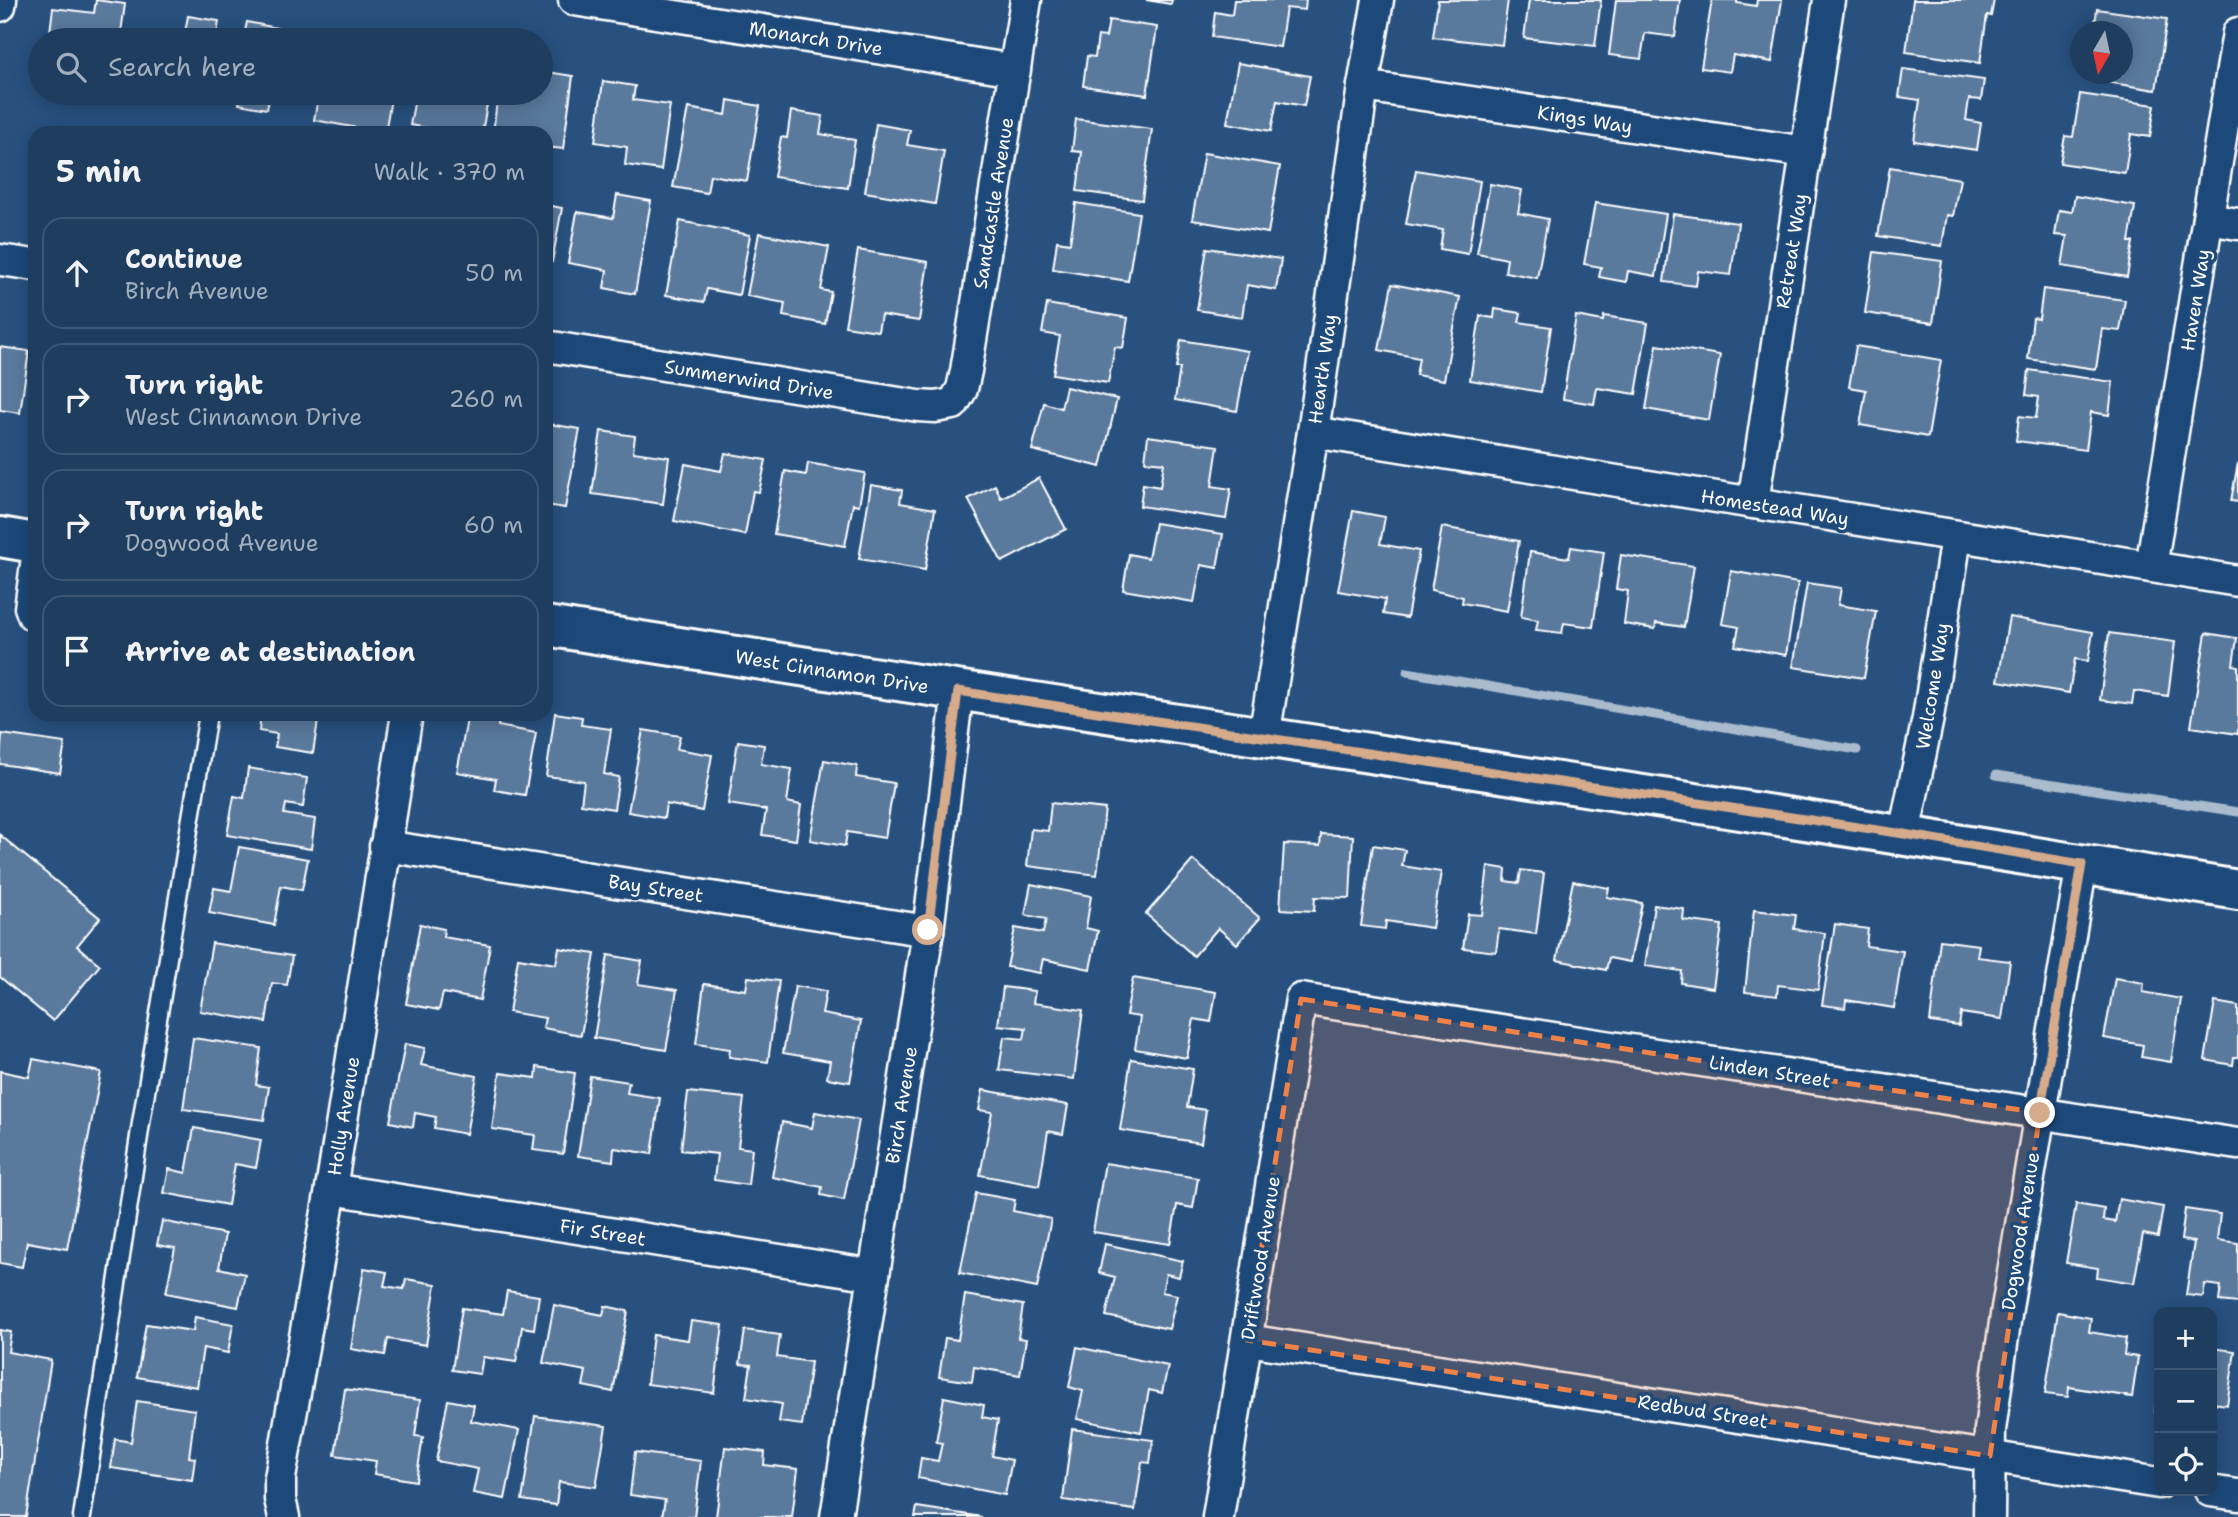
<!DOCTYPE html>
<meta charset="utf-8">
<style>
:root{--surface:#1e3d5f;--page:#264465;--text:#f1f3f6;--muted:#a1aebd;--line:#3c5674}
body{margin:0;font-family:"Shantell Sans",sans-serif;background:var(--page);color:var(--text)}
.controls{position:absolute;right:21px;bottom:21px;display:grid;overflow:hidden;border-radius:14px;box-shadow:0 4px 18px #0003}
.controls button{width:63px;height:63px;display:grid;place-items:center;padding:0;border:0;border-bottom:2px solid var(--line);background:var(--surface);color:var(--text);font:35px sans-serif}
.compass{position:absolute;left:2070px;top:21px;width:63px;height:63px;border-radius:50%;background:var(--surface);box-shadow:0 4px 18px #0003;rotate:189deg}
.stop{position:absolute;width:21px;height:21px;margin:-16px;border:5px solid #d6ab8b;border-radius:50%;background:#fff}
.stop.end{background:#d6ab8b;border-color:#fff;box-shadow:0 2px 7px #0008}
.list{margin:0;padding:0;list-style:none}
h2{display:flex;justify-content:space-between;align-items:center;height:91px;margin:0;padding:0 28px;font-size:30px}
h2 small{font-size:23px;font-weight:400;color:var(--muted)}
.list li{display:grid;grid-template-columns:46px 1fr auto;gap:21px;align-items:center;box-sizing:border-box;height:112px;margin:0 14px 14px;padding:0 14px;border:2px solid var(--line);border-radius:21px}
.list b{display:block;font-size:26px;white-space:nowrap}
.list p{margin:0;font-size:23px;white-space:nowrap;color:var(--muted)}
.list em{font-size:23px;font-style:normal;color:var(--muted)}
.icon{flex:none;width:38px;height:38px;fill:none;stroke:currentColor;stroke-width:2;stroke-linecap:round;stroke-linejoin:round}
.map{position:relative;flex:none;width:2238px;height:1517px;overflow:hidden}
.search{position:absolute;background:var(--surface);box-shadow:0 4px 18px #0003;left:28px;top:28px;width:525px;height:77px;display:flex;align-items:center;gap:18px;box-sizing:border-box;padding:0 24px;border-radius:38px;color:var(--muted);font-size:26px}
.panel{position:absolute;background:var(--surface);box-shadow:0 4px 18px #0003;left:28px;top:126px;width:525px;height:595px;border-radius:21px}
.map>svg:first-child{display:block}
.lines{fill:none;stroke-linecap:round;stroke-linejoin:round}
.stream{stroke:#aabbcd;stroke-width:9}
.building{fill:#5a7a9d;stroke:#fff;stroke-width:2}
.lane-casing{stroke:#fff;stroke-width:21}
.street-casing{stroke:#fff;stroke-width:35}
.secondary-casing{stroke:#fff;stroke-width:44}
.lane{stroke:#1f4a7a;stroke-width:16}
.street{stroke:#1f4a7a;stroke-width:30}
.secondary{stroke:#1f4a7a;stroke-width:38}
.route{stroke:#d6ab8b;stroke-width:9}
.marked{fill:#ee8249;fill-opacity:0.2;stroke:#ee8249;stroke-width:5;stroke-dasharray:14 9;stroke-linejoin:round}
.labels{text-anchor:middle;stroke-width:7;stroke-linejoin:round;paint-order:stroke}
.street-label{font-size:19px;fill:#fff;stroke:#1f4a7a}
</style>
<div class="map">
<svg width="2238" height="1517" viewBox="0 0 2238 1517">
<rect width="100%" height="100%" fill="#28517f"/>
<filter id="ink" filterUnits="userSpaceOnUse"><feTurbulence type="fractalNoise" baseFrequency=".0143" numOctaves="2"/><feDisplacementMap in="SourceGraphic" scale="14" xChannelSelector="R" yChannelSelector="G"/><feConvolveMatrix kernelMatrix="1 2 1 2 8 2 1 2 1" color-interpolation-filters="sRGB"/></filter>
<g filter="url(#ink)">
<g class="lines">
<!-- stream -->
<g class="stream">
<polyline points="1407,672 1857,750"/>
<polyline points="1996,775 2238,812"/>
</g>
</g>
<!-- building -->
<g class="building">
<polygon points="96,0 125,4 120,40 49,40 53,8 94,13"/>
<polygon points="1146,0 1172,0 1171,4"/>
<polygon points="1234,0 1306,0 1305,10 1286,8 1280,47 1212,37 1215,12 1232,15"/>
<polygon points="1438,0 1508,0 1502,45 1433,37"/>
<polygon points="1529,0 1601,0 1595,46 1524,38"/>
<polygon points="1616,0 1680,0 1675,37 1645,33 1641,59 1609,55"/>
<polygon points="1712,0 1737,0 1737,3 1756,6 1757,0 1782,0 1772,62 1733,55 1730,72 1701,68"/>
<polygon points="1913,0 1994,0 1991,16 1987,15 1980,63 1906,52"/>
<polygon points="2097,9 2167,19 2156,90 2093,80 2094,74 2122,74 2122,32 2094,32"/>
<polygon points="188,16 219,21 216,40 160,40 161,34 184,38"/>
<polygon points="1109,20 1157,27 1147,95 1083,86 1087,56 1095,57 1098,36 1106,37"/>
<polygon points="247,22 282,29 280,40 243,40"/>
<polygon points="1238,63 1310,76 1304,106 1277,101 1271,131 1227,123"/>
<polygon points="1903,69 1984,80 1981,100 1969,99 1966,120 1981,123 1977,150 1914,141 1920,100 1899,97"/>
<polygon points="541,71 573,76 563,149 546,147 546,133 493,133 498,93 541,93"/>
<polygon points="603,81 635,86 633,100 670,105 661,170 625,165 627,147 595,142"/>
<polygon points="241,93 307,93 306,100 270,95 267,109 239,104"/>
<polygon points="319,93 392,93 385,133 314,120"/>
<polygon points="416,93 489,93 482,133 453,133 410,125"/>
<polygon points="2080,94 2155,105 2150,137 2131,134 2125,173 2060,163 2065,136 2073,137"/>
<polygon points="728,100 760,106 747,181 710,175 707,193 673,187 688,108 726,115"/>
<polygon points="791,111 823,116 820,134 855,140 848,188 774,177 781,137 787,138"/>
<polygon points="1076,119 1152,129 1142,200 1077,191 1082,152 1072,151"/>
<polygon points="876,124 910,130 907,145 944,151 935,204 865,192"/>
<polygon points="1204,153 1280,166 1268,233 1192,220"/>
<polygon points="35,160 35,183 31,182"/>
<polygon points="1890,167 1960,179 1953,216 1947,215 1942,246 1878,236"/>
<polygon points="1416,170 1480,181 1468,254 1440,249 1443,230 1406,224"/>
<polygon points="1490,184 1522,190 1518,213 1548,219 1537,278 1505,272 1507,259 1477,253"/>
<polygon points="617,195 651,201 635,294 604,288 607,270 568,263 577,212 613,218"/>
<polygon points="2075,196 2135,206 2129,242 2133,242 2127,277 2062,266 2067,236 2055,235 2059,210 2072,212"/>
<polygon points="1076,203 1139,213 1128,281 1053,269 1057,241 1070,243"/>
<polygon points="1595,203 1666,214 1656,276 1628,271 1626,282 1599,277 1601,267 1584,264"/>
<polygon points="546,205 562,208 552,262 546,260"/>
<polygon points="1673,214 1738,223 1731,275 1698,271 1696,286 1664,282"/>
<polygon points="680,221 750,235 739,295 707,289 704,302 666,295"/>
<polygon points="759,233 829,247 821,290 831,292 825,324 783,316 785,303 747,296"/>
<polygon points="1207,248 1281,259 1276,290 1247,285 1242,317 1197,310"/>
<polygon points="858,250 928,262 919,321 881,315 878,331 845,326"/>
<polygon points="1874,252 1942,261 1933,323 1865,313"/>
<polygon points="1392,284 1460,297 1444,380 1416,375 1419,358 1379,350"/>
<polygon points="2043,289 2125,300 2120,331 2102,329 2096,369 2028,359 2033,318 2039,319"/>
<polygon points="1047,304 1128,318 1123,348 1115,347 1108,383 1053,374 1060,336 1042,333"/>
<polygon points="1495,309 1521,313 1519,322 1551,327 1541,392 1470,380 1480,316 1494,318"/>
<polygon points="1576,316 1603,321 1604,316 1648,323 1636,394 1597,388 1594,404 1563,399"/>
<polygon points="1181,340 1248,351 1237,411 1175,400 1180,368 1176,368"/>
<polygon points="1657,345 1720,355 1709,420 1646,409"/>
<polygon points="1856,346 1941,360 1928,437 1860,425 1866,390 1849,387"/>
<polygon points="0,347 29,351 20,413 0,410"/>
<polygon points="2029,370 2113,382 2109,415 2091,412 2086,450 2016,441 2019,416 2036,418 2039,397 2026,395"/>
<polygon points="1066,387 1117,399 1101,467 1032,450 1044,403 1061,408"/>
<polygon points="549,424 580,429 565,508 546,505 546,441"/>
<polygon points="601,431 635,436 633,452 669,457 663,504 592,494"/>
<polygon points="1148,436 1218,446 1212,486 1231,489 1226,519 1140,506 1143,484 1160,487 1164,463 1145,461"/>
<polygon points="725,453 766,460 759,492 753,491 745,535 674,521 685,464 721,471"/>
<polygon points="808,463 865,473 859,505 853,504 845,546 774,534 785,471 806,475"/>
<polygon points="2238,463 2238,502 2231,501"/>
<polygon points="1039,478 1066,529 1002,562 968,499 995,485 1001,498"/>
<polygon points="871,485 902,490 900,503 935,509 925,570 859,559"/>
<polygon points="1353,511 1385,517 1380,544 1419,551 1407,618 1383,614 1385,599 1338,591"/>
<polygon points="1155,523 1223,534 1217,568 1201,565 1194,602 1123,590 1129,554 1148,558"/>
<polygon points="1442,527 1519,541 1507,611 1462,603 1463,597 1431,590"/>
<polygon points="1571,547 1604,552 1593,627 1564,623 1562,633 1536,630 1538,620 1521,617 1530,552 1569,558"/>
<polygon points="1621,555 1694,566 1684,627 1656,623 1655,629 1624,624 1628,591 1616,589"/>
<polygon points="1731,571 1798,583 1786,655 1735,646 1739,627 1722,624"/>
<polygon points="1807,583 1841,588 1838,605 1876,611 1864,678 1793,667"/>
<polygon points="2009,617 2093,632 2088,661 2075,659 2069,693 1998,681"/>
<polygon points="2109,633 2175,642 2168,696 2134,691 2132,704 2100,700"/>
<polygon points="2206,633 2237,638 2233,665 2238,666 2238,734 2191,727"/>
<polygon points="555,713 582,717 581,725 611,729 604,774 619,777 614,809 581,804 584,781 546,776"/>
<polygon points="261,714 319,714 313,753 275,747 277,734 259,731"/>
<polygon points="468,714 499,718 498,726 536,733 525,795 494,790 496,779 457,772"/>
<polygon points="643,730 680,736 677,749 712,755 702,811 666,804 664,818 628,812"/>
<polygon points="2,734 65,743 60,773 0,764"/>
<polygon points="738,741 764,745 761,764 792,769 787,802 801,805 796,840 762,835 766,810 728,804"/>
<polygon points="824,760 857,766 856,777 894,783 885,838 847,832 845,846 810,840"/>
<polygon points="248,768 307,778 303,807 286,804 284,814 315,819 311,849 227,835 234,796 244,798"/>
<polygon points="1051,803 1105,809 1097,875 1027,866 1031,829 1048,831"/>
<polygon points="1321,834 1353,836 1350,898 1315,897 1314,911 1280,909 1284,844 1320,846"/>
<polygon points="0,835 100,918 77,946 100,965 53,1021 0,977"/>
<polygon points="1373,845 1405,850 1402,866 1441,872 1432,928 1386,921 1385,929 1361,926"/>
<polygon points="239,847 308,859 302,890 281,886 274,925 209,913 214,888 231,891"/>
<polygon points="1193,860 1260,918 1237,944 1218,928 1194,956 1146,914"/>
<polygon points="1488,866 1506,869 1505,881 1519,883 1521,870 1544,873 1536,934 1499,929 1496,952 1463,948 1468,914 1482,915"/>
<polygon points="1573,881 1609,888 1607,897 1642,903 1630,962 1609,958 1606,970 1557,960"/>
<polygon points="1031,884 1091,896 1086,928 1098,931 1090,969 1043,959 1040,973 1007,967 1015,928 1043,933 1046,919 1025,915"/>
<polygon points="1654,905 1684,909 1683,920 1722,925 1713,988 1681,983 1682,971 1645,966"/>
<polygon points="1754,910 1796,915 1794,929 1825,933 1818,990 1778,985 1777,996 1745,992"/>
<polygon points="420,924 444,929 443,937 490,945 480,1000 443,993 439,1010 406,1004"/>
<polygon points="1835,924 1868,929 1866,946 1903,951 1894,1008 1846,1000 1845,1008 1822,1005"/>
<polygon points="1940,940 1979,945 1977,957 2010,961 2002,1019 1961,1013 1959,1026 1930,1022"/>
<polygon points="212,943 292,956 287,985 272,983 266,1022 200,1011"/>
<polygon points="559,948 595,954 581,1035 543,1028 545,1018 509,1012 518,958 556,964"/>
<polygon points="608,955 642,961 638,984 677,990 666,1050 594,1038"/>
<polygon points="748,977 779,981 768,1062 729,1057 730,1049 696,1044 704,984 746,990"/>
<polygon points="1133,978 1216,992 1211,1022 1194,1019 1187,1058 1135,1049 1140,1017 1126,1015"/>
<polygon points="2115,978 2144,983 2143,992 2181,999 2171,1062 2141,1057 2143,1045 2104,1038"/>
<polygon points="795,986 826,991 822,1014 861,1021 850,1082 827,1078 830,1061 783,1053"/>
<polygon points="1003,987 1035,991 1033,1003 1083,1010 1074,1079 999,1070 1004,1037 1024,1039 1026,1028 998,1025"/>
<polygon points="2215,1002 2238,1006 2238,1057 2234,1057 2233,1065 2205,1060"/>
<polygon points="193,1038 261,1048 256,1085 269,1087 264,1120 183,1109"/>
<polygon points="405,1044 425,1048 421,1065 477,1076 466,1134 434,1128 436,1117 415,1113 413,1127 390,1122"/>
<polygon points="33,1059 101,1072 67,1249 27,1242 22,1267 0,1263 0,1071 29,1077"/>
<polygon points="1131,1059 1193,1069 1187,1107 1206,1110 1201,1143 1120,1130"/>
<polygon points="537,1067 575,1073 563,1154 533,1150 535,1135 492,1129 500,1073 536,1078"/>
<polygon points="590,1076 629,1082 627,1093 660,1098 652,1154 614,1148 613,1161 578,1156"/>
<polygon points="983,1090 1068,1105 1063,1134 1048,1131 1039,1186 980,1175 992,1112 979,1110"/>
<polygon points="688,1092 744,1098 738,1147 752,1149 748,1185 714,1180 717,1154 681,1150"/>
<polygon points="815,1112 859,1120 844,1200 821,1195 822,1187 772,1177 782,1122 812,1128"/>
<polygon points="194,1128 261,1140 256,1168 235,1164 228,1205 164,1193 169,1169 186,1173"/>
<polygon points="1105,1163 1198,1178 1193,1208 1177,1205 1170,1244 1093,1232"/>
<polygon points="976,1193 1015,1200 1013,1211 1051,1219 1037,1288 960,1273"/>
<polygon points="2119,1199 2163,1207 2158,1237 2143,1234 2134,1283 2097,1277 2098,1268 2066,1263 2076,1204 2104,1209 2103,1220 2115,1222"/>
<polygon points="2185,1209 2220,1214 2217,1240 2238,1243 2238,1303 2219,1301 2221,1286 2205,1284 2203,1297 2186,1295 2194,1242 2181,1240"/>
<polygon points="162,1221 225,1234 219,1268 245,1274 238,1307 166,1293 175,1248 157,1245"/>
<polygon points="1105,1244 1183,1261 1179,1277 1166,1274 1162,1292 1177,1295 1169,1329 1106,1316 1115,1277 1099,1273"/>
<polygon points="364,1268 387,1272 384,1286 404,1289 406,1279 436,1284 426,1345 388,1339 385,1355 351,1349"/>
<polygon points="507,1291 539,1296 534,1329 522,1327 516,1362 483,1357 480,1374 452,1370 462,1308 503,1314"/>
<polygon points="965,1295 1023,1305 1018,1338 1026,1339 1020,1375 974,1367 972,1382 939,1377 945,1338 958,1340"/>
<polygon points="554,1305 603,1315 605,1306 628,1311 613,1392 583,1386 586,1371 543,1363"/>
<polygon points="2058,1312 2091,1318 2089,1332 2126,1338 2124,1355 2138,1357 2132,1397 2069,1387 2068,1397 2045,1394"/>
<polygon points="195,1317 233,1324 228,1353 203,1348 197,1387 137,1377 146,1324 193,1331"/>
<polygon points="691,1321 723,1325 714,1393 647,1384 653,1335 688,1340"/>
<polygon points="0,1330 11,1332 8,1352 51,1360 26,1517 0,1517"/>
<polygon points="745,1330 780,1335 777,1357 811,1362 802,1425 779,1422 782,1404 746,1398 751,1365 740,1364"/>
<polygon points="1077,1347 1168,1366 1162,1393 1149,1390 1141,1432 1077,1419 1083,1391 1069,1387"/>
<polygon points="2212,1348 2235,1351 2227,1405 2212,1403"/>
<polygon points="2159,1381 2159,1412 2155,1412"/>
<polygon points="345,1389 420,1400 415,1436 423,1437 416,1481 374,1474 376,1461 335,1455"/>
<polygon points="944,1397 984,1405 982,1417 998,1420 992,1456 1012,1460 1005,1495 918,1478 921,1458 938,1461 942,1443 936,1442"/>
<polygon points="448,1400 474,1405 471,1421 519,1430 505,1499 473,1493 478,1469 436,1461"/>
<polygon points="137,1401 195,1410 189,1457 195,1458 192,1480 111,1468 115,1439 131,1442"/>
<polygon points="535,1416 606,1426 596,1487 559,1482 556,1505 522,1500"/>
<polygon points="1072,1429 1153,1440 1150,1463 1142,1462 1135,1510 1063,1500"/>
<polygon points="725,1447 765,1452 764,1465 798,1469 792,1517 716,1517"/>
<polygon points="635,1452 701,1461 694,1517 662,1517 665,1500 630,1495"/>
<polygon points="917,1507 982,1517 915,1517"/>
</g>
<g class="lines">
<!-- lane casing -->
<g class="lane-casing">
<g id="lane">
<polyline points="32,542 23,608 27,619 35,625"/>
<polyline points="82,1517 141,1123 208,714"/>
</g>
</g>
<!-- street casing -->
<g class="street-casing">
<g id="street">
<polyline points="574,0 1015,70"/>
<polyline points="0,6 1,0"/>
<polyline points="1363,86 1806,152"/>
<polyline points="2208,219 2238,224"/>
<polyline points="0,260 35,265"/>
<polyline points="546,346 918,406 935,407 953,404 962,389 966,371 1026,0"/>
<polyline points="1313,432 2238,581"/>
<polyline points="1753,503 1829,0"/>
<polyline points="2151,567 2238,33"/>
<polyline points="1264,737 1313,432 1363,86 1378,0"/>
<polyline points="1904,834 1928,718 1956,537"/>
<polyline points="385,846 928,931"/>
<polyline points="331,1189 874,1275"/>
<polyline points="1247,1340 2159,1483"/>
<polyline points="2210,1491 2238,1495"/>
<polyline points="284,1517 280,1499 280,1478 331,1189 407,714"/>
<polyline points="836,1517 928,931 958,691"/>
<polyline points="1218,1517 1301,999 2238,1144"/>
<polyline points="1989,1517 1990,1430 2007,1308 2082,864"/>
</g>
</g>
<!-- secondary casing -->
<g class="secondary-casing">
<g id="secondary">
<polyline points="0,537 35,543"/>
<path d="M 546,626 C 1110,716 1675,796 2238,890"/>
</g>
</g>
<!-- lane -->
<use href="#lane" class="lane"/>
<!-- street -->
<use href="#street" class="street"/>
<!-- secondary -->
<use href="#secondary" class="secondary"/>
</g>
</g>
<g class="lines" filter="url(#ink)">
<!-- route -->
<polyline class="route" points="928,930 958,691 1904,834 2082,864 2040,1113"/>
</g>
<!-- marked area -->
<path class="marked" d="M 1301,999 L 2040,1113 L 1990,1456 L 1247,1340 Z"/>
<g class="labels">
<!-- street labels -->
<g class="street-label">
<text transform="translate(816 38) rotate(9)" y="7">Monarch Drive</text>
<text transform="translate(1585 119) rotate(9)" y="7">Kings Way</text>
<text transform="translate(993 203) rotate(-81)" y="7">Sandcastle Avenue</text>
<text transform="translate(1791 251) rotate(-81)" y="7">Retreat Way</text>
<text transform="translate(2195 300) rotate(-81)" y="7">Haven Way</text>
<text transform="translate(1322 369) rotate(-82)" y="7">Hearth Way</text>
<text transform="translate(749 379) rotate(9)" y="7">Summerwind Drive</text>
<text transform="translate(1775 507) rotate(9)" y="7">Homestead Way</text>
<text transform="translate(832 671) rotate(9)" y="7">West Cinnamon Drive</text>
<text transform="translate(1932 686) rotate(-81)" y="7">Welcome Way</text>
<text transform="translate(656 888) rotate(9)" y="7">Bay Street</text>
<text transform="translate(1770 1071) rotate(9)" y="7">Linden Street</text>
<text transform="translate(901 1105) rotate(-81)" y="7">Birch Avenue</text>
<text transform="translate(343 1116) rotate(-81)" y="7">Holly Avenue</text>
<text transform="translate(2020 1231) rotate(-81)" y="7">Dogwood Avenue</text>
<text transform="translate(603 1232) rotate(9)" y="7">Fir Street</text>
<text transform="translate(1260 1258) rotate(-81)" y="7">Driftwood Avenue</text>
<text transform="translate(1703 1411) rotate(9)" y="7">Redbud Street</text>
</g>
</g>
</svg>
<div class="controls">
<button>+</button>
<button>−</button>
<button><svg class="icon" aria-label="locate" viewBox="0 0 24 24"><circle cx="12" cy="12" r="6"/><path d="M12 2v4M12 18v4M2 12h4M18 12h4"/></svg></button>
</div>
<svg class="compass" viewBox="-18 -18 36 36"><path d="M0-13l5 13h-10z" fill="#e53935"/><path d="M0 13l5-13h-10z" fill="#a1aebd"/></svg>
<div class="stop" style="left:928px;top:930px"></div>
<div class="stop end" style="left:2040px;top:1113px"></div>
<div class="search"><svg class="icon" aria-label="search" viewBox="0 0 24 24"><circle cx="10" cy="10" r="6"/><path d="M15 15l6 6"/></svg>Search here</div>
<section class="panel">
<h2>5 min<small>Walk · 370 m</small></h2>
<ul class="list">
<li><svg class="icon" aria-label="ahead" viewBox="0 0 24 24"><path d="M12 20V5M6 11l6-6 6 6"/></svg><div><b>Continue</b><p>Birch Avenue</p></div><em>50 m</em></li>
<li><svg class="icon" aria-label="right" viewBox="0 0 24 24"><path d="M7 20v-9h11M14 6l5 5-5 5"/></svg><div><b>Turn right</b><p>West Cinnamon Drive</p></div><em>260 m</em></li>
<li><svg class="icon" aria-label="right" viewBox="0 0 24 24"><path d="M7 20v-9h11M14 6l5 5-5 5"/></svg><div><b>Turn right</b><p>Dogwood Avenue</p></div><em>60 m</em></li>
<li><svg class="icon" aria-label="arrive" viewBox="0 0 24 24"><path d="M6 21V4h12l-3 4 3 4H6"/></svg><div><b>Arrive at destination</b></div></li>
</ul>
</section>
</div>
